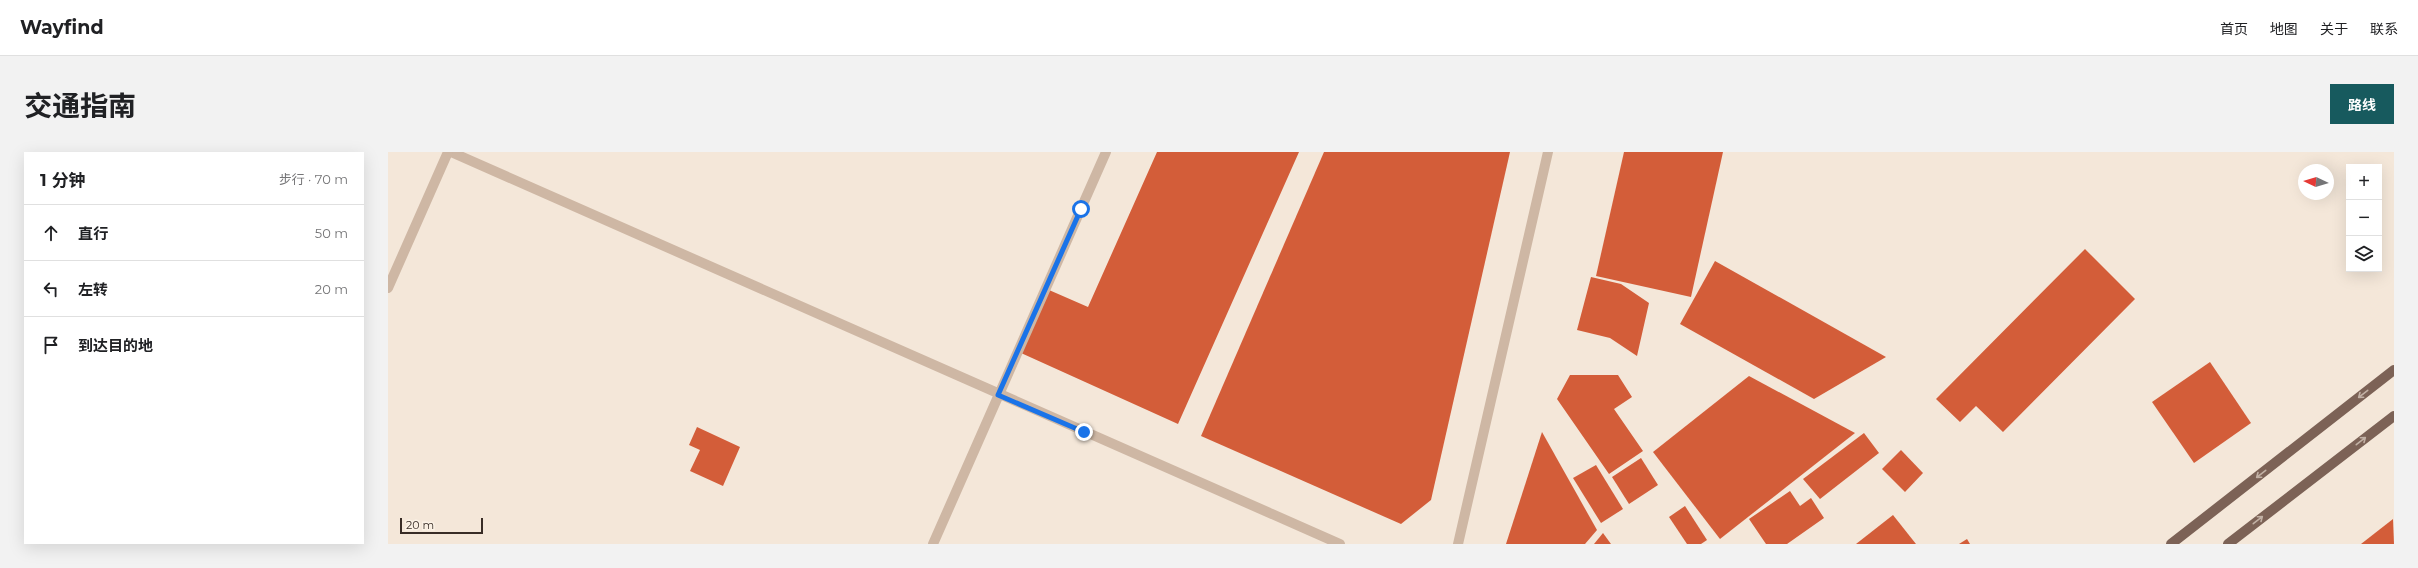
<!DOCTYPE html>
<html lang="zh">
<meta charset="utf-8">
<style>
:root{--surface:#fff;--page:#f2f2f2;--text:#202124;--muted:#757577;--line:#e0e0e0;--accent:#175a5e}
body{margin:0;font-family:Montserrat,"Noto Sans SC",sans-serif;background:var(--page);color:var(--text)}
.controls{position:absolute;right:12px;top:12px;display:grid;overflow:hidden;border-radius:0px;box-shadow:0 4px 16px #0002}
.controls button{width:36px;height:36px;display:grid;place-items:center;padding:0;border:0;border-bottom:1px solid var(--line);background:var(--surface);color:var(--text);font:20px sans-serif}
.compass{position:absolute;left:1910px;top:12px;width:36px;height:36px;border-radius:50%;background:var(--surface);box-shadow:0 4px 16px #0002;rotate:274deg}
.scale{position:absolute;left:12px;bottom:10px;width:83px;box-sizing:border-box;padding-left:4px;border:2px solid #382c26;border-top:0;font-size:11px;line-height:14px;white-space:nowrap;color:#382c26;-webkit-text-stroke:3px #fbf2e6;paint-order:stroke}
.stop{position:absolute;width:12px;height:12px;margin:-9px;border:3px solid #1a73e8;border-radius:50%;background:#fff}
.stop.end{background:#1a73e8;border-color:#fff;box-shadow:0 1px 4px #0008}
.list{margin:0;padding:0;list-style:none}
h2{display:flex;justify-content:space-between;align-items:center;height:52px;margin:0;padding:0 16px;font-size:17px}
h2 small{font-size:13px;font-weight:400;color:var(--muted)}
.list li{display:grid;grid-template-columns:26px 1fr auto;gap:12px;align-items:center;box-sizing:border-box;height:56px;padding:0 16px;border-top:1px solid var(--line)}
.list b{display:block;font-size:15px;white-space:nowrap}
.list em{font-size:13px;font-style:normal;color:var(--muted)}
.icon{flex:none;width:22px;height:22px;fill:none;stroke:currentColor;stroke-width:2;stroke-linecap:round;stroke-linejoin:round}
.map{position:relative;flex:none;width:2006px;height:392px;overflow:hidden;border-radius:0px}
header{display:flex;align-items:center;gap:24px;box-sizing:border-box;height:56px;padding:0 20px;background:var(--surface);border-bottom:1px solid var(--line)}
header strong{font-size:19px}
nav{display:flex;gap:22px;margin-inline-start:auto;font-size:14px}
.intro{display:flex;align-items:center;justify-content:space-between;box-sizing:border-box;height:96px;padding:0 24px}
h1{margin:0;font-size:28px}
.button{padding:10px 18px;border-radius:0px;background:var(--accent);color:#fff;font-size:14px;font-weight:700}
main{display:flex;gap:24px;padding:0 24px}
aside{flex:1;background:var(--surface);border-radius:0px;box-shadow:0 4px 16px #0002}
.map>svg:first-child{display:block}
.building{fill:#d35d39}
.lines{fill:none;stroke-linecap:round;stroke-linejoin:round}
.street{stroke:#ceb7a4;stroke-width:10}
.primary{stroke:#7c6256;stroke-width:10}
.oneway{stroke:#c2b1a5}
.route{stroke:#1a73e8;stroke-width:5}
</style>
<header>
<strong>Wayfind</strong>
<nav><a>首页</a><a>地图</a><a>关于</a><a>联系</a></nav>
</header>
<div class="intro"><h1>交通指南</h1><a class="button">路线</a></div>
<main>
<aside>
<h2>1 分钟<small>步行 · 70 m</small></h2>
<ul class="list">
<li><svg class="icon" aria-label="ahead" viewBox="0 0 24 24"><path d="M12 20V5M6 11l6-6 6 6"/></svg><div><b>直行</b></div><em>50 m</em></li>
<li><svg class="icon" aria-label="left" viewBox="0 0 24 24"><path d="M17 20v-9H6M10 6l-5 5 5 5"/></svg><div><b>左转</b></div><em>20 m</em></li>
<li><svg class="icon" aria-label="arrive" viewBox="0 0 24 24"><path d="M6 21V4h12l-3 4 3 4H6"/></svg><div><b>到达目的地</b></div></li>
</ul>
</aside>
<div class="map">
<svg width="2006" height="392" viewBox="0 0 2006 392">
<rect width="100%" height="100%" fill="#f4e7d9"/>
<!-- building -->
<g class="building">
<polygon points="769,0 911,0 790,272 633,201 661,138 700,155"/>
<polygon points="936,0 1122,0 1043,348 1013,372 813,284"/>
<polygon points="1236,0 1335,0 1303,145 1208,124"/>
<polygon points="1697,97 1747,147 1615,280 1588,254 1572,270 1548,247"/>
<polygon points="1327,109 1498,205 1426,247 1292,172"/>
<polygon points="1203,125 1233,132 1261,151 1249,204 1222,186 1189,178"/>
<polygon points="1822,210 1863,271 1806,311 1764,250"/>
<polygon points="1182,223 1230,223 1244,245 1226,257 1255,299 1221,322 1169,247"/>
<polygon points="1361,224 1467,281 1332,387 1265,300"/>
<polygon points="309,275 352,295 335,334 302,319 312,298 301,293"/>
<polygon points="1154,280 1209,378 1197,392 1118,392"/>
<polygon points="1476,281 1491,301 1432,347 1415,327"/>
<polygon points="1513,298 1535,321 1517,340 1494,317"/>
<polygon points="1253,306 1270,333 1241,352 1224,325"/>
<polygon points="1208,313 1235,357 1213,371 1185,326"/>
<polygon points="1402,339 1412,354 1423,346 1436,366 1399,392 1378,392 1361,367"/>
<polygon points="1297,354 1319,388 1313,392 1299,392 1281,365"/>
<polygon points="1505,363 1528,392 1468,392"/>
<polygon points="2005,367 2006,392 1973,392"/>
<polygon points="1215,381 1223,392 1206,392"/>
<polygon points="1579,387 1582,392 1571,392"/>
</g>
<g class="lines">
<!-- street -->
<g class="street">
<polyline points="63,0 952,392"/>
<polyline points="0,136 60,0"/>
<polyline points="545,392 718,0"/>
<polyline points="1070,392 1160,0"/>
</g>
<!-- primary -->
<g class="primary">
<polyline points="1783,392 2006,218"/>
<polyline points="1840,392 2006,264"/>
</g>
</g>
<!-- one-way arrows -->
<defs><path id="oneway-shaft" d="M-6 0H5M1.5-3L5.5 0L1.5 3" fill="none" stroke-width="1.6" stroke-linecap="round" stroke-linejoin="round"/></defs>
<g class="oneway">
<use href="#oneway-shaft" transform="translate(1975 242) rotate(142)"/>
<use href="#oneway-shaft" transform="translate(1973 289) rotate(-38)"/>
<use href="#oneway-shaft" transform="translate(1873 322) rotate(142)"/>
<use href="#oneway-shaft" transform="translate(1870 368) rotate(-38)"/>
</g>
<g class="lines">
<!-- route -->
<polyline class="route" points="693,57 610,243 696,280"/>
</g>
</svg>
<div class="controls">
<button>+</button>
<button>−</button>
<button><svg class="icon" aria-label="layers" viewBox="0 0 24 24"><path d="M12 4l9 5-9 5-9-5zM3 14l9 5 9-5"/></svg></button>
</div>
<svg class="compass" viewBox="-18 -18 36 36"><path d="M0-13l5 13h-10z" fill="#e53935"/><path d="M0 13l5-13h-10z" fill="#757577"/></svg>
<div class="scale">20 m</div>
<div class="stop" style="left:693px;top:57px"></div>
<div class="stop end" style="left:696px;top:280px"></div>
</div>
</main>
